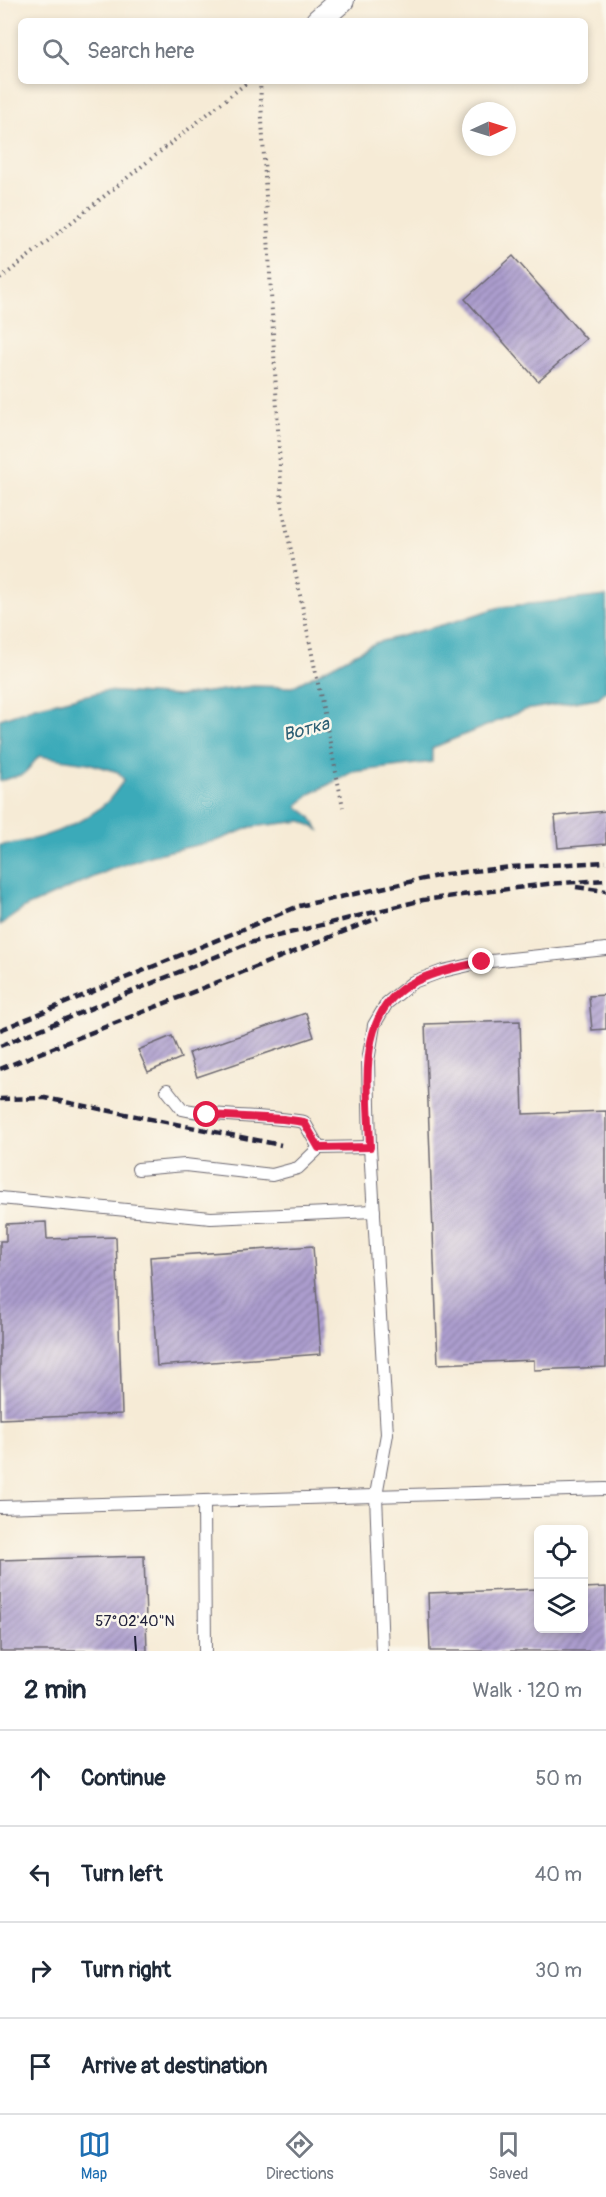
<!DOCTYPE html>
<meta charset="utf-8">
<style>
:root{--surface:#fff;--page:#f2f2f3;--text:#1f2937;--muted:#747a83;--line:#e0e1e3;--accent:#1f6fb2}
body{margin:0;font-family:Pangolin,sans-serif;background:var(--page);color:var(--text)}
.controls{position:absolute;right:18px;bottom:18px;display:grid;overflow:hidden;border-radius:9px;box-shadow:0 3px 9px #0003}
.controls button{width:54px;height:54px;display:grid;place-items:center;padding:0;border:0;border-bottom:2px solid var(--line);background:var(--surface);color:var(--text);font:30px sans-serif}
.compass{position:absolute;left:462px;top:102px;width:54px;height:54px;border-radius:50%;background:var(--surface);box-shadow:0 3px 9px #0003;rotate:86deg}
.stop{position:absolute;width:18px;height:18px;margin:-14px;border:4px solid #e11d48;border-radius:50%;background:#fff}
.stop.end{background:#e11d48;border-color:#fff;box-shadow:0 2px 6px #0008}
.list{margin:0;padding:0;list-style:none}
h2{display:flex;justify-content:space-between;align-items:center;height:78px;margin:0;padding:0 24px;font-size:26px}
h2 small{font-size:20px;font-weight:400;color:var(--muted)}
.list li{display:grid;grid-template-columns:39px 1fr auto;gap:18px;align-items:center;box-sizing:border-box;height:96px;padding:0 24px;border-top:2px solid var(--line)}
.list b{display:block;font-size:22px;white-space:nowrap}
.list em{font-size:20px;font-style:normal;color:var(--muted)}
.icon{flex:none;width:33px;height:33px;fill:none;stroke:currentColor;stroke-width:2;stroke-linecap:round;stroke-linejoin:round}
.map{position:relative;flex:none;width:606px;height:1651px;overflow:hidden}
.search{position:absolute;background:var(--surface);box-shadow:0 3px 9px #0003;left:18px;right:18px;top:18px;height:66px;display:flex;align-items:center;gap:15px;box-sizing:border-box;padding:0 21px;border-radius:9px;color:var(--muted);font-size:22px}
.sheet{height:462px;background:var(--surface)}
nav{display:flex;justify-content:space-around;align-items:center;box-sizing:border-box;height:84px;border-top:2px solid var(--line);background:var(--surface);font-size:16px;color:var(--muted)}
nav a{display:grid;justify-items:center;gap:3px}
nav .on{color:var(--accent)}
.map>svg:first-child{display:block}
.water{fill:#3baab9;stroke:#2e667a;stroke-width:1.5}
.building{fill:url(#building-hatch)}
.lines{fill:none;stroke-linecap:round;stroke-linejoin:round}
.service-casing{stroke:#6c6871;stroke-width:14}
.minor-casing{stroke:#6c6871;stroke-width:26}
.path{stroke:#6c6871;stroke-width:4;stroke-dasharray:1.5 4.5;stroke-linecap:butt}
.service{stroke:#fff;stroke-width:12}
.minor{stroke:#fff;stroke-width:24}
.rail{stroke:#22223b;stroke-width:4.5;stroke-dasharray:9 4.5;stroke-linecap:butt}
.route{stroke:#e11d48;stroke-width:8}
.ticks{fill:none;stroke:#22223b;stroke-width:2}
.labels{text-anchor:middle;stroke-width:5;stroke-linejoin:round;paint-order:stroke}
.water-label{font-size:18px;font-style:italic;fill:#2d5f74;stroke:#fbf7ec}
.ticks-label{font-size:15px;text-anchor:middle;fill:#22223b;stroke:#fbf7ec;stroke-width:5;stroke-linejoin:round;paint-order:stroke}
</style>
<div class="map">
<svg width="606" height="1651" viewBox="0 0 606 1651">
<defs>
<pattern id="building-hatch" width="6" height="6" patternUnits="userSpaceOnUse" patternTransform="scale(1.5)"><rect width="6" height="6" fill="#ac9dce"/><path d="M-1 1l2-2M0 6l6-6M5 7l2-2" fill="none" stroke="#8c80a8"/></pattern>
</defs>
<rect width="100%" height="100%" fill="#fbf7ec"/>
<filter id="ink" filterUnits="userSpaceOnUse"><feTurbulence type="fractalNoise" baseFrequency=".0167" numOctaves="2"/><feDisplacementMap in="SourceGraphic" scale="12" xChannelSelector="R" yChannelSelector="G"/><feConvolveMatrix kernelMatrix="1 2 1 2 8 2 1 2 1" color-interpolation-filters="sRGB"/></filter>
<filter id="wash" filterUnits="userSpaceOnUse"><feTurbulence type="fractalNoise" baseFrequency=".008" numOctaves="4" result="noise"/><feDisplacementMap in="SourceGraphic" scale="24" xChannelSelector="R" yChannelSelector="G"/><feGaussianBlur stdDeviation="1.35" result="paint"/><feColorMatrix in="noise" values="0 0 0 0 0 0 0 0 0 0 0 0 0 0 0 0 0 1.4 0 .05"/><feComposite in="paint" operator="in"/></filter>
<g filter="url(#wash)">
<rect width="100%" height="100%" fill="#f6ebd6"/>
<!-- water -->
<path class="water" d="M 606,596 L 606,691 L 598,698 L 525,710 L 432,748 L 432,762 L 353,772 L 312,793 L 297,806 L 310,816 L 319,830 L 302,821 L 251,827 L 219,840 L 153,855 L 112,869 L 26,907 L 0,925 L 0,845 C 35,842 81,826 107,802 C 113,796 119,787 124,780 L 118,772 L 88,763 L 39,756 L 24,774 L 0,781 L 0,719 L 35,707 L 105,691 L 178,696 L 253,686 L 292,687 L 375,643 L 453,622 L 500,607 Z"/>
<g id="blocks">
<!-- building -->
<g class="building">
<polygon points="513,256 586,339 538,381 465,299"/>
<polygon points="606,811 606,844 558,848 555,816"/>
<polygon points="606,995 606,1029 592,1030 589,996"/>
<polygon points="306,1013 314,1037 197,1077 189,1053"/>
<polygon points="520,1021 523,1114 606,1111 606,1367 534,1370 534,1360 438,1364 425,1024"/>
<polygon points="172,1036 181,1058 148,1072 138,1050"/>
<polygon points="46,1222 47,1239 116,1237 122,1414 0,1419 0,1241 6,1241 6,1224"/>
<polygon points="313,1246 321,1354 157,1366 150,1257"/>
<polygon points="144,1556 147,1651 0,1651 0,1560"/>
<polygon points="606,1587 606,1651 430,1651 428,1593 538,1589 538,1628 584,1628 584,1588"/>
</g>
</g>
</g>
<g filter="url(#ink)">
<use href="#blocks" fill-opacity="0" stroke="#6c6871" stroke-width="1.5"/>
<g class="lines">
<!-- service casing -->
<g class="service-casing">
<g id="service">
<path d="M 167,1090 L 182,1109 C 222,1118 263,1115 304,1122 L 319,1148"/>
<polyline points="138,1169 185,1165 272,1175 298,1168 319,1148 370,1147"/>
<polyline points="0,1198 211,1218 374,1211"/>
<polyline points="204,1502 205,1651"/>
<polyline points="0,1507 606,1489"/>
<polyline points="382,1651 376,1495 387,1434 370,1147 368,1061 374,1025 387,1003 413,982 443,971 482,962 606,949"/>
</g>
</g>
<!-- minor casing -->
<g class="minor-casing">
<polyline id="minor" points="318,21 342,0"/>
</g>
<!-- path -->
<g class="path">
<polyline points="260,81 282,506 343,807"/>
<polyline points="0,279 249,81"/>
</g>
<!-- service -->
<use href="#service" class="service"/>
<!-- minor -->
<use href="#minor" class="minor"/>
<!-- rail -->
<g class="rail">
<polyline points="576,887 606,891"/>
<polyline points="0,1030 299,906 446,874 512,867 606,862"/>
<polyline points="0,1046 249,943 423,900 547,884 606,880"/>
<polyline points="0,1069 378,918"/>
<polyline points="0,1099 45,1098 281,1145"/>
</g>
</g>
</g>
<g class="lines" filter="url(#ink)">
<!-- route -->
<path class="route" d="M 207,1115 L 283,1119 L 304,1122 L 319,1148 L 370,1147 C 369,1092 353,1010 416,981 C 437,971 459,967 482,962"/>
</g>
<!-- ticks -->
<path class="ticks" d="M 135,1636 L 136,1651"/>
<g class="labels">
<!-- water labels -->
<g class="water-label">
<text transform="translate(306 729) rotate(-15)" y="6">Вотка</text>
</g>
</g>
<g class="ticks-label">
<text x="135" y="1626">57°02'40"N</text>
</g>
</svg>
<div class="controls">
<button><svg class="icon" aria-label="locate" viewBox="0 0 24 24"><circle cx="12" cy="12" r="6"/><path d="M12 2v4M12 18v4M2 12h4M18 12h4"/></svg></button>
<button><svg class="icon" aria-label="layers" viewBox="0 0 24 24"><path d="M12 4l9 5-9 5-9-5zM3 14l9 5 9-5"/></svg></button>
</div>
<svg class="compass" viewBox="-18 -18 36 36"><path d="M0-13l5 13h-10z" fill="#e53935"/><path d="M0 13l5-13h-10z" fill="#747a83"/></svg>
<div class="stop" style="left:207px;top:1115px"></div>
<div class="stop end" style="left:482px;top:962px"></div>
<div class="search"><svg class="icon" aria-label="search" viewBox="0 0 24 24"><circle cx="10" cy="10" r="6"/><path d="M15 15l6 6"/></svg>Search here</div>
</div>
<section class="sheet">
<h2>2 min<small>Walk · 120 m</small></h2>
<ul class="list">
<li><svg class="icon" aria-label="ahead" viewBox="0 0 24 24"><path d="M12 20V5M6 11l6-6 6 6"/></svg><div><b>Continue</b></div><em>50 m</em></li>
<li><svg class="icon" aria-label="left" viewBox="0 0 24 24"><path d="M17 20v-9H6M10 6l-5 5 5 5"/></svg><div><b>Turn left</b></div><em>40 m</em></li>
<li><svg class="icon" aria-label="right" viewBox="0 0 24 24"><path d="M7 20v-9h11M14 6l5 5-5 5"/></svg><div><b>Turn right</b></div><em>30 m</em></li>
<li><svg class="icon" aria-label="arrive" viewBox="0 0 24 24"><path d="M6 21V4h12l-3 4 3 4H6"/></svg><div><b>Arrive at destination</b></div></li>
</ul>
</section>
<nav>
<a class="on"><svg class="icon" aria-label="map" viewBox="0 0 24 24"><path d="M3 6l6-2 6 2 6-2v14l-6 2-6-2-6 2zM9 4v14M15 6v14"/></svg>Map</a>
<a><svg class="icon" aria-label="directions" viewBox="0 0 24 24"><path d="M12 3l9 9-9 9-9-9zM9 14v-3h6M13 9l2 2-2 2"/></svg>Directions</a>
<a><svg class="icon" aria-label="saved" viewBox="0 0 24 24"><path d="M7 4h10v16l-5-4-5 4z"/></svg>Saved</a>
</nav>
